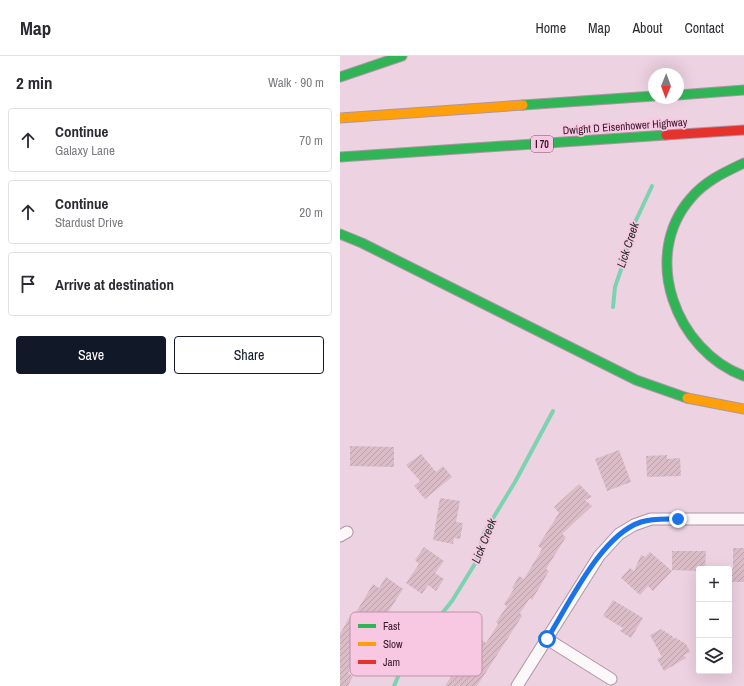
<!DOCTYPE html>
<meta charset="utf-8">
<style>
:root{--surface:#fff;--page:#f7f7f7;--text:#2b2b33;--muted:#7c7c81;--line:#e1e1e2;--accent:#111827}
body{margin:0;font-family:"Archivo Narrow",sans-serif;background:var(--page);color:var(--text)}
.controls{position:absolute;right:12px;bottom:12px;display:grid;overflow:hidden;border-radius:4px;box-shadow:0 4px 16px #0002}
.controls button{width:36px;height:36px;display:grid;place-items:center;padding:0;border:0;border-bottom:1px solid var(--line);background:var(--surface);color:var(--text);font:20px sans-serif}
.compass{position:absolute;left:308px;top:12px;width:36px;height:36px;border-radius:50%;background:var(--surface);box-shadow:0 4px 16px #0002;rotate:181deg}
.stop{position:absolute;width:12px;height:12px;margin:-9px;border:3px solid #1a73e8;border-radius:50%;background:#fff}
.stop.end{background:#1a73e8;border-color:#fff;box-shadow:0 1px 4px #0008}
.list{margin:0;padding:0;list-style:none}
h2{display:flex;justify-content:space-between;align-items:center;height:52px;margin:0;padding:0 16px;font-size:17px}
h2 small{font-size:13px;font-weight:400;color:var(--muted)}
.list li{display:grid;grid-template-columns:26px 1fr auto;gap:12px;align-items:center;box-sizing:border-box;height:64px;margin:0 8px 8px;padding:0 8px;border:1px solid var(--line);border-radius:4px}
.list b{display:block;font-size:15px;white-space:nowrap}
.list p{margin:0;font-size:13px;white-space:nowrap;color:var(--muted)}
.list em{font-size:13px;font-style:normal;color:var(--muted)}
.actions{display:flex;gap:8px;padding:12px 16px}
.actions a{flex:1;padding:9px 0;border:1px solid var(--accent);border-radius:4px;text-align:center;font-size:14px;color:var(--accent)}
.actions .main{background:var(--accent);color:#fff}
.icon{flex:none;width:22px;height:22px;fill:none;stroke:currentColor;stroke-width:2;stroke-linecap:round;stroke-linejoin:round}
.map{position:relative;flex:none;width:404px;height:630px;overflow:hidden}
header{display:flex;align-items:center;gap:24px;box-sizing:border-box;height:56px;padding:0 20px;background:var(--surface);border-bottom:1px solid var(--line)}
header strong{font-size:19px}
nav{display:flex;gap:22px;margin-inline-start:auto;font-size:14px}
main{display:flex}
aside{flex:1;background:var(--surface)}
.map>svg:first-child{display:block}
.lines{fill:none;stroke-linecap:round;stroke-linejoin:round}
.stream{stroke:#7dd2b2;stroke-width:4}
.building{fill:url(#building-hatch)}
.street-casing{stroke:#ae95a4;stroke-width:13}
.fast-casing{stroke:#ae95a4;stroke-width:11}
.slow-casing{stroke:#ae95a4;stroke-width:11}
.jam-casing{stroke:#ae95a4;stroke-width:11}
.street{stroke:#fcf8fa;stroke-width:11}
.fast{stroke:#30b455;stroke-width:9}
.slow{stroke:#ff9f0a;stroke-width:9}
.jam{stroke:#e5322d;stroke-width:9}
.route{stroke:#1a73e8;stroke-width:5}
.labels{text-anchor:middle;stroke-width:3.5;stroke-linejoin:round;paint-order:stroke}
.shield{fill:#f8c7e2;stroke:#6f4c60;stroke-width:1}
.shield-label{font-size:10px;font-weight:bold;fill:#341729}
.street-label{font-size:11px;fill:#341729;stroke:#f8c7e2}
.water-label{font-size:12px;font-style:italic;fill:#1a2f26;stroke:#f8c7e2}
.key{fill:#f8c7e2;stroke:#bd92aa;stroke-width:1}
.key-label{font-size:11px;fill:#341729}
</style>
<header>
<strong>Map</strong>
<nav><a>Home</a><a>Map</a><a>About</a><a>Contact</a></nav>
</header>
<main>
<aside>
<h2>2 min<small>Walk · 90 m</small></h2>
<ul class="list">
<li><svg class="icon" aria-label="ahead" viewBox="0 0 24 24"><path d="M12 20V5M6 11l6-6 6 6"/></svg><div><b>Continue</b><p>Galaxy Lane</p></div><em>70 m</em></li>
<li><svg class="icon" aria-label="ahead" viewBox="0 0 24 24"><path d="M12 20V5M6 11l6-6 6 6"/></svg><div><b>Continue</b><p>Stardust Drive</p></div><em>20 m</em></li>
<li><svg class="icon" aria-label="arrive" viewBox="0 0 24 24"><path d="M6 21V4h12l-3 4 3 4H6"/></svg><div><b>Arrive at destination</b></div></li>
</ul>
<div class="actions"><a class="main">Save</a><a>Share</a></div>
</aside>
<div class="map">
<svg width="404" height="630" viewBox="0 0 404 630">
<defs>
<pattern id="building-hatch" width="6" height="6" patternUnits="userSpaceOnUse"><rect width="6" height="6" fill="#dabcc7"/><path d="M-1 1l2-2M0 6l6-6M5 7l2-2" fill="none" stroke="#bca1ab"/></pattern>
</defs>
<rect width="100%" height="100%" fill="#edd2e1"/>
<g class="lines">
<!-- stream -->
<g class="stream">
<polyline points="273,251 275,231 286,199 291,175 312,130"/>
<polyline points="54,630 60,616 83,581 112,545 136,506 144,477 175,426 213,355"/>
</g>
</g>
<!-- building -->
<g class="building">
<polygon points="10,390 54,391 54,411 10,410"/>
<polygon points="279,394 291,426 267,435 255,403"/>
<polygon points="81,398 96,416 103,410 112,421 85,443 74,430 80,425 66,409"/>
<polygon points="327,399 327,403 340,402 341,420 307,421 306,400"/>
<polygon points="239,428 252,441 245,444 252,450 222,478 226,481 206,513 209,515 192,544 190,542 180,557 182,560 137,630 105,630 118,610 123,613 142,584 146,587 158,568 156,566 167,550 164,548 174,533 172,532 179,520 184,523 202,493 198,490 219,457 214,451"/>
<polygon points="100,442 120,445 116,466 123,467 120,483 114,482 113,488 93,484"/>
<polygon points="84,491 104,505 95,517 104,523 96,535 88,529 82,538 66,527 79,508 75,504"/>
<polygon points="393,492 404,492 404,526 389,526 389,513 393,513"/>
<polygon points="332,495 366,495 365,513 359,513 359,515 332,514"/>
<polygon points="310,496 332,515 313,535 308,530 300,539 281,522 290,512 294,515 301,499 305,501"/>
<polygon points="46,521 63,533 45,561 42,559 30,582 26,580 8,617 13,620 8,630 0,630 0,578 9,562 12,563 33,528 39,532"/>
<polygon points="273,544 303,562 291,582 280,575 283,572 263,560"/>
<polygon points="321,573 332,580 334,583 336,582 346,588 350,596 344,599 346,602 324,615 317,603 322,601 310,579"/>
</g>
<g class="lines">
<!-- street casing -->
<g class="street-casing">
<g id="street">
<polyline points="0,480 7,476"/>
<polyline points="207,583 271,623"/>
<polyline points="177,630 259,500 279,478 294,469 311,463 404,463"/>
</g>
</g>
<!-- fast casing -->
<g class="fast-casing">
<g id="fast">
<polyline points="0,21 62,0"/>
<polyline points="338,39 404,34"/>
<polyline points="183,49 314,40"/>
<polyline points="0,101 326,79"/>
<path d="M 404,107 C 385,116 365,125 351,142 C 300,200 336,295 404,320"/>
<polyline points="0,178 22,187 296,324 347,342"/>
</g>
</g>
<!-- slow casing -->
<g class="slow-casing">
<g id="slow">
<polyline points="0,62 183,49"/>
<polyline points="347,342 404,353"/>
</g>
</g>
<!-- jam casing -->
<g class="jam-casing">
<polyline id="jam" points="326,79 404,74"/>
</g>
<!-- street -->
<use href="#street" class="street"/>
<!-- fast -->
<use href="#fast" class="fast"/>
<!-- slow -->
<use href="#slow" class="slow"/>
<!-- jam -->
<use href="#jam" class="jam"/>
</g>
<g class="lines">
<!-- route -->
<path class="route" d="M 207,583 C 229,548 261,479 301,466 C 313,462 325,463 338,463"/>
</g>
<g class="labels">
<!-- shield labels -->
<rect class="shield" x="191" y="80" width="22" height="16" rx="3"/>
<g class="shield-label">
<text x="202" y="92">I 70</text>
</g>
<!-- street labels -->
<g class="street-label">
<text transform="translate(285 70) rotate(-4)" y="4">Dwight D Eisenhower Highway</text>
</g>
<!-- water labels -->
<g class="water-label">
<text transform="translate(288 189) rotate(-72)" y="4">Lick Creek</text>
<text transform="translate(144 485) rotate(-68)" y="4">Lick Creek</text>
</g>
</g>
<!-- legend -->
<rect x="10" y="556" width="132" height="64" rx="6" class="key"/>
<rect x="18" y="568" width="18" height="4" fill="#30b455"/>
<rect x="18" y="586" width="18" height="4" fill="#ff9f0a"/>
<rect x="18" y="604" width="18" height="4" fill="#e5322d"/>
<g class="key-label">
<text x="43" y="574">Fast</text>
<text x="43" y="592">Slow</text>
<text x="43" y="610">Jam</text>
</g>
</svg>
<div class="controls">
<button>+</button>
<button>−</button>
<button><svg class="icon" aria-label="layers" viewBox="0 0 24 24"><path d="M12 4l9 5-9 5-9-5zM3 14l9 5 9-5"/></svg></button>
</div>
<svg class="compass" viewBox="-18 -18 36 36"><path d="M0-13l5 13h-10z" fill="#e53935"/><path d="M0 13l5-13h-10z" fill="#7c7c81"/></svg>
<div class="stop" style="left:207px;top:583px"></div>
<div class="stop end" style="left:338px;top:463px"></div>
</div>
</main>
